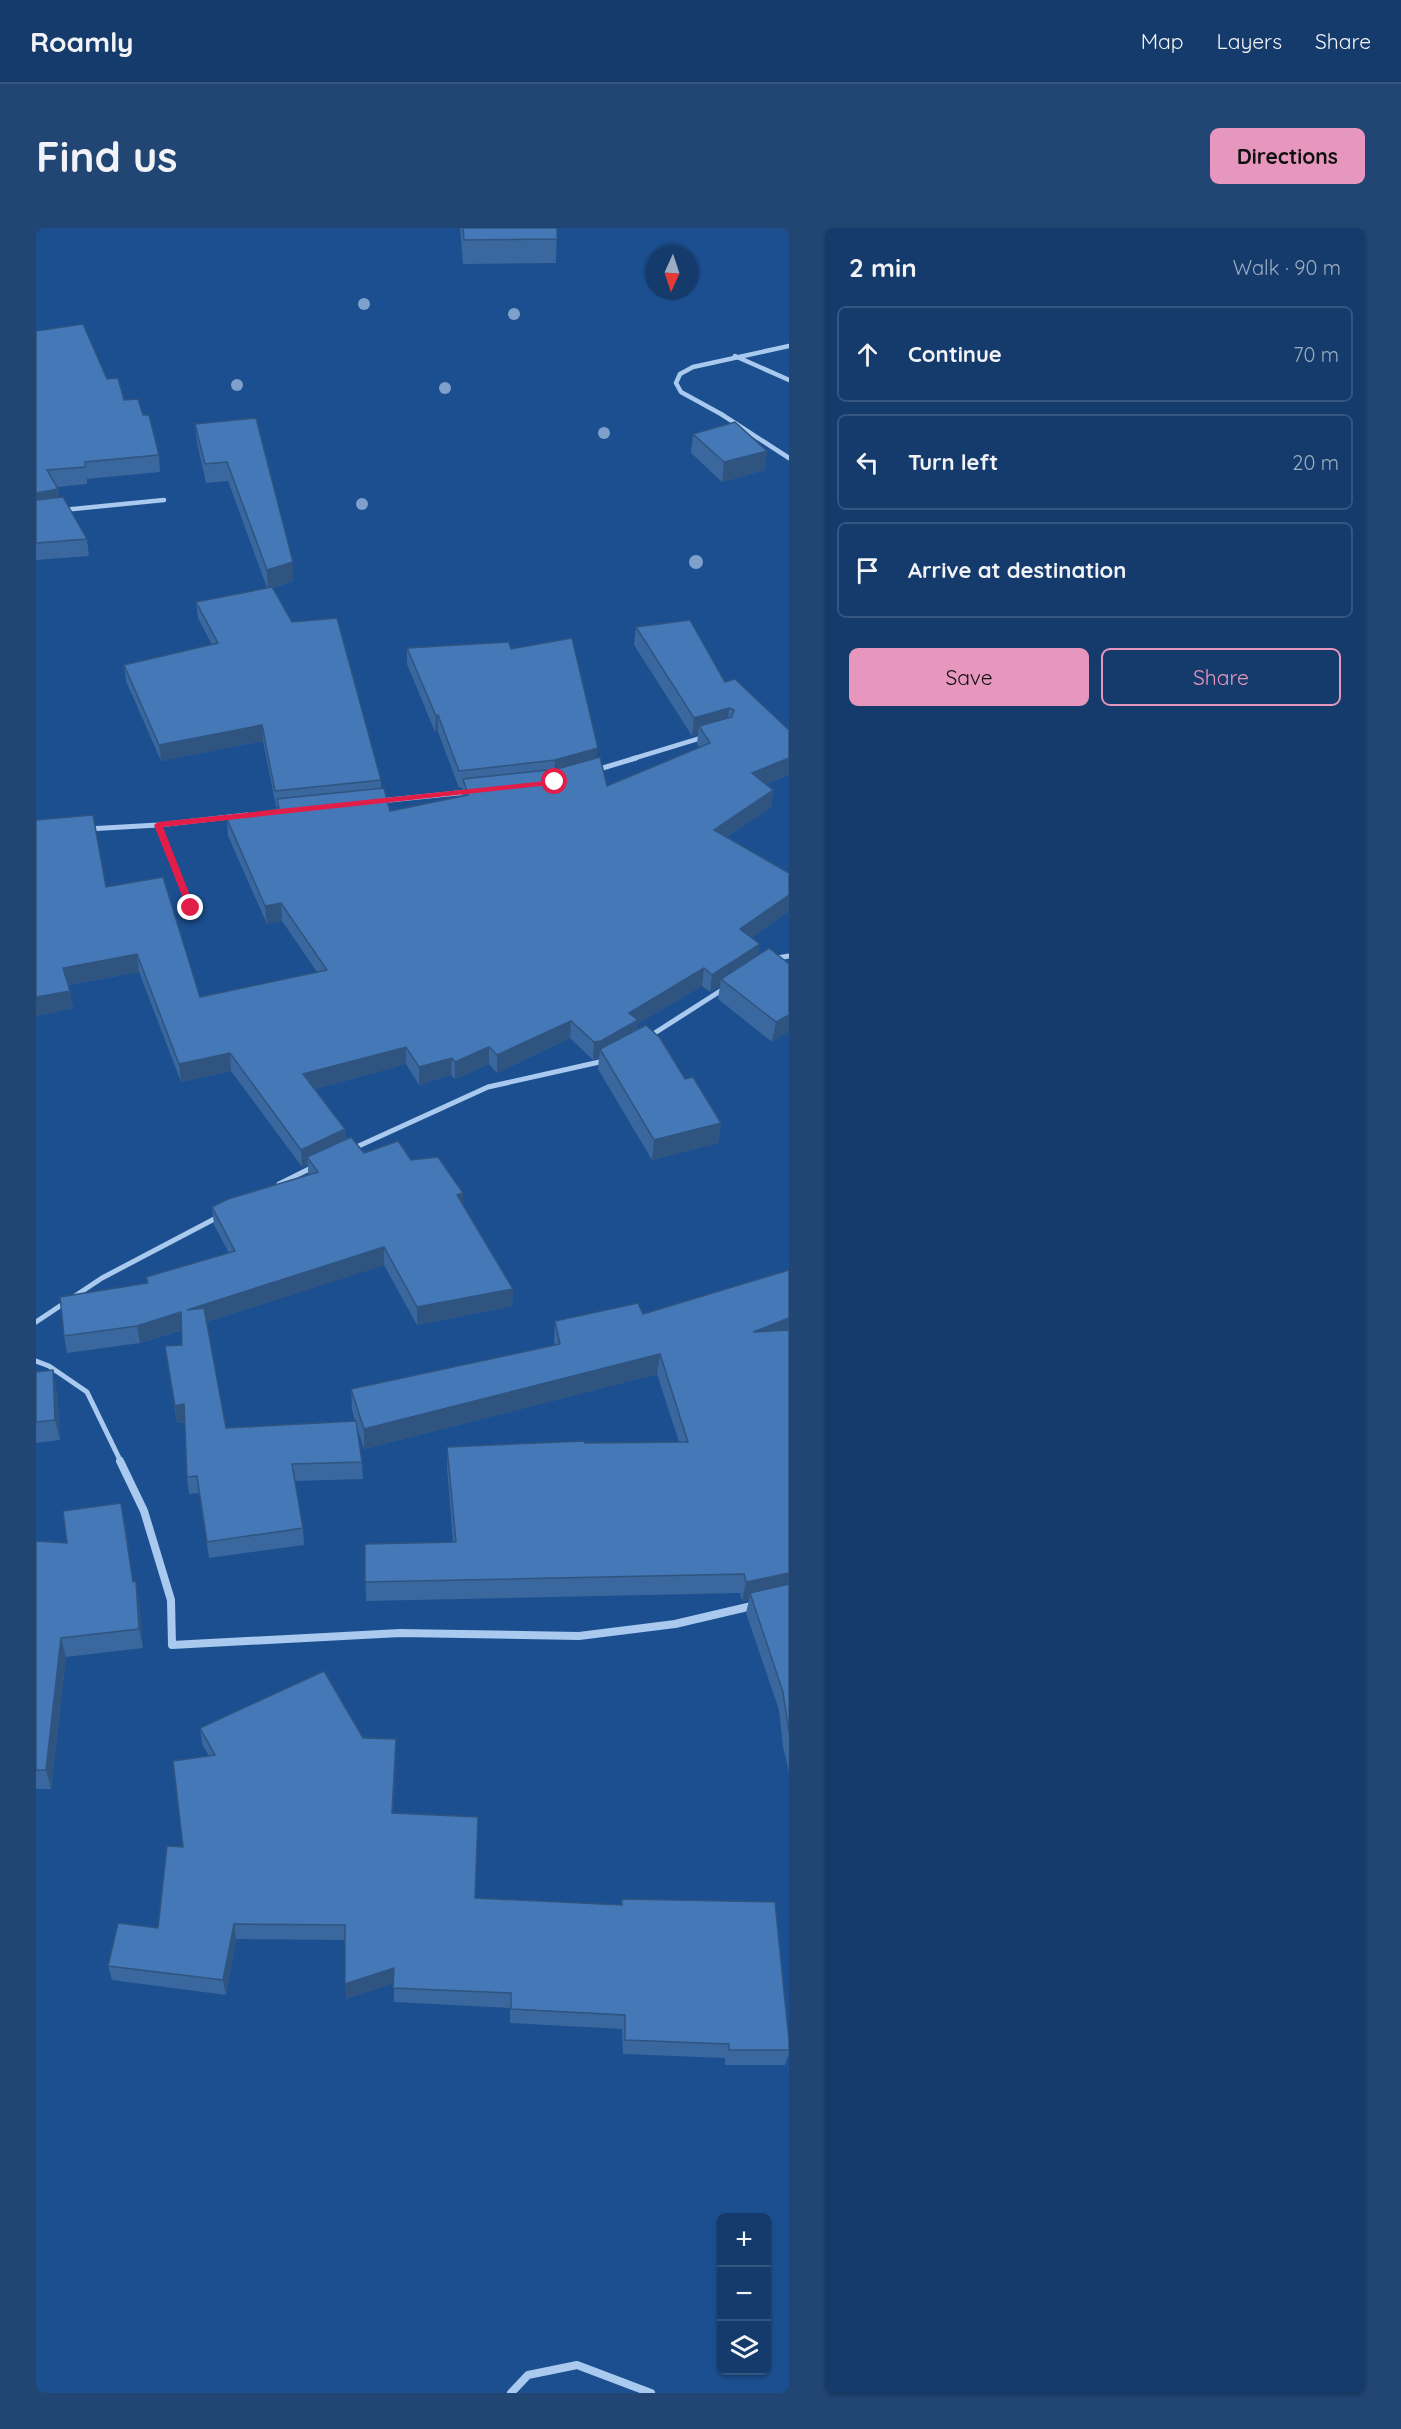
<!DOCTYPE html>
<meta charset="utf-8">
<style>
:root{--surface:#143b6b;--page:#214673;--text:#f1f3f6;--muted:#9dadc1;--line:#33557e;--accent:#e797bd}
body{margin:0;font-family:Quicksand,sans-serif;background:var(--page);color:var(--text)}
.controls{position:absolute;right:18px;bottom:18px;display:grid;overflow:hidden;border-radius:9px;box-shadow:0 2px 4px #0004}
.controls button{width:54px;height:54px;display:grid;place-items:center;padding:0;border:0;border-bottom:2px solid var(--line);background:var(--surface);color:var(--text);font:30px sans-serif}
.compass{position:absolute;left:609px;top:18px;width:54px;height:54px;border-radius:50%;background:var(--surface);box-shadow:0 2px 4px #0004;rotate:183deg}
.stop{position:absolute;width:18px;height:18px;margin:-14px;border:4px solid #e11d48;border-radius:50%;background:#fff}
.stop.end{background:#e11d48;border-color:#fff;box-shadow:0 2px 6px #0008}
.list{margin:0;padding:0;list-style:none}
h2{display:flex;justify-content:space-between;align-items:center;height:78px;margin:0;padding:0 24px;font-size:26px}
h2 small{font-size:20px;font-weight:400;color:var(--muted)}
.list li{display:grid;grid-template-columns:39px 1fr auto;gap:18px;align-items:center;box-sizing:border-box;height:96px;margin:0 12px 12px;padding:0 12px;border:2px solid var(--line);border-radius:9px}
.list b{display:block;font-size:22px;white-space:nowrap}
.list em{font-size:20px;font-style:normal;color:var(--muted)}
.actions{display:flex;gap:12px;padding:18px 24px}
.actions a{flex:1;padding:14px 0;border:2px solid var(--accent);border-radius:9px;text-align:center;font-size:21px;color:var(--accent)}
.actions .main{background:var(--accent);color:#111}
.icon{flex:none;width:33px;height:33px;fill:none;stroke:currentColor;stroke-width:2;stroke-linecap:round;stroke-linejoin:round}
.map{position:relative;flex:none;width:753px;height:2165px;overflow:hidden;border-radius:9px}
header{display:flex;align-items:center;gap:36px;box-sizing:border-box;height:84px;padding:0 30px;background:var(--surface);border-bottom:2px solid var(--line)}
header strong{font-size:28px}
nav{display:flex;gap:33px;margin-inline-start:auto;font-size:21px}
.intro{display:flex;align-items:center;justify-content:space-between;box-sizing:border-box;height:144px;padding:0 36px}
h1{margin:0;font-size:42px}
.button{padding:15px 27px;border-radius:9px;background:var(--accent);color:#111;font-size:21px;font-weight:700}
main{display:flex;gap:36px;padding:0 36px}
aside{flex:1;background:var(--surface);border-radius:9px;box-shadow:0 2px 4px #0004}
.map>svg:first-child{display:block}
.lines{fill:none;stroke-linecap:round;stroke-linejoin:round}
.minor-far2{stroke:#a9c9ee;stroke-width:4.5}
.minor-far1{stroke:#a9c9ee;stroke-width:5}
.minor{stroke:#a9c9ee;stroke-width:8}
.tree{fill:#7ea0ca}
.wall{fill:#3a679d}
.shaded-wall{fill:#305480}
.building{fill:#4478b7;stroke:#305480;stroke-width:1.5}
.route{fill:#e11d48}
</style>
<header>
<strong>Roamly</strong>
<nav><a>Map</a><a>Layers</a><a>Share</a></nav>
</header>
<div class="intro"><h1>Find us</h1><a class="button">Directions</a></div>
<main>
<div class="map">
<svg width="753" height="2165" viewBox="0 0 753 2165">
<rect width="100%" height="100%" fill="#1b4f8f"/>
<g class="lines">
<!-- minor-far2 -->
<g class="minor-far2">
<polyline points="753,118 657,139 644,146 640,155 645,164 685,186 753,230"/>
<polyline points="699,128 753,152"/>
<polyline points="27,282 128,272"/>
<polyline points="596,531 668,509"/>
</g>
<!-- minor-far1 -->
<g class="minor-far1">
<polyline points="560,542 600,530"/>
<polyline points="344,573 432,564"/>
<polyline points="122,597 155,680"/>
<polyline points="51,601 122,597 211,587"/>
<polyline points="736,731 753,728"/>
<polyline points="614,808 689,760"/>
<polyline points="316,921 452,859 568,833"/>
<polyline points="243,956 277,939"/>
<polyline points="0,1094 66,1050 184,988"/>
<polyline points="0,1133 13,1138 51,1164 85,1234"/>
</g>
<!-- minor -->
<g class="minor">
<polyline points="84,1233 108,1283 135,1372 136,1417 364,1405 543,1408 639,1396 720,1377"/>
<polyline points="475,2165 492,2147 541,2137 615,2165"/>
</g>
</g>
<!-- trees -->
<g class="tree">
<circle cx="328" cy="76" r="6"/>
<circle cx="478" cy="86" r="6"/>
<circle cx="201" cy="157" r="6"/>
<circle cx="409" cy="160" r="6"/>
<circle cx="568" cy="205" r="6"/>
<circle cx="326" cy="276" r="6"/>
<circle cx="660" cy="334" r="7"/>
</g>
<!-- wall -->
<g class="wall">
<polygon points="424,0 521,0 520,35 427,36"/>
<polygon points="0,103 71,151 88,172 107,187 123,227 124,244 51,251 51,256 21,259 23,270 51,311 53,328 0,332"/>
<polygon points="220,190 257,334 257,353 237,360 345,552 345,560 354,583 426,568 426,559 423,560 402,504 399,504 371,436 371,420 475,421 561,530 571,558 663,519 661,516 662,506 656,508 598,417 600,399 689,454 753,547 730,556 737,562 735,579 691,609 753,683 715,710 722,727 753,736 736,814 682,771 684,758 674,764 666,758 601,796 601,802 649,851 685,895 682,915 616,932 562,841 563,830 557,832 534,810 461,845 453,836 419,851 415,847 383,857 370,836 279,861 309,901 310,911 328,925 375,932 427,977 477,1061 476,1078 381,1097 348,1037 170,1094 190,1200 319,1193 316,1181 315,1161 519,1117 518,1113 519,1093 607,1086 753,1042 753,1544 747,1519 743,1482 710,1385 713,1372 706,1373 704,1365 330,1373 329,1316 417,1314 411,1239 411,1219 549,1215 643,1214 621,1146 328,1221 320,1196 326,1234 327,1251 259,1253 267,1300 268,1317 173,1330 163,1265 153,1266 151,1249 149,1194 141,1195 129,1118 146,1117 146,1102 104,1115 31,1125 28,1108 111,1055 110,1049 193,1025 178,997 176,979 272,947 272,937 266,939 195,843 145,854 103,744 32,757 37,780 0,788 70,659 164,769 281,744 246,693 231,696 192,608 191,591 242,581 242,579 240,579 227,513 125,533 90,453 88,437 176,417 162,390 160,374 231,360 192,253 170,255 161,215 159,196"/>
<polygon points="657,206 729,242 686,254 655,225"/>
<polygon points="0,1144 21,1163 24,1212 0,1215"/>
<polygon points="89,1295 97,1354 103,1373 107,1420 30,1429 15,1561 0,1561 0,1313 31,1315"/>
<polygon points="164,1500 360,1511 360,1527 357,1585 439,1670 585,1677 586,1671 753,1813 753,1826 749,1837 689,1837 689,1830 587,1826 586,1801 474,1795 474,1780 358,1774 358,1755 310,1771 309,1712 200,1711 190,1767 76,1752 72,1738 122,1700 173,1528 166,1516"/>
</g>
<!-- shaded-wall -->
<g class="shaded-wall">
<polygon points="731,223 729,242 686,254 688,234"/>
<polygon points="22,261 24,278 0,282 0,265"/>
<polygon points="257,334 257,353 232,361 231,342"/>
<polygon points="693,480 691,498 663,498 662,506 656,508 658,490"/>
<polygon points="402,487 402,504 399,504 400,488"/>
<polygon points="226,497 227,513 125,533 123,517"/>
<polygon points="562,520 560,537 518,549 519,532"/>
<polygon points="753,530 753,547 713,562 716,545"/>
<polygon points="737,562 735,579 676,619 678,602"/>
<polygon points="753,667 753,683 702,719 704,701"/>
<polygon points="245,675 246,693 231,696 229,678"/>
<polygon points="724,716 721,734 685,751 684,758 674,764 676,747"/>
<polygon points="101,726 103,744 30,757 27,740"/>
<polygon points="668,740 666,758 601,796 600,810 564,821 563,830 557,832 558,814 593,785"/>
<polygon points="34,763 37,780 0,788 0,769"/>
<polygon points="753,787 753,804 736,814 740,794"/>
<polygon points="535,793 534,810 461,845 461,827"/>
<polygon points="370,819 370,836 268,864 267,846"/>
<polygon points="453,819 453,836 419,851 419,834"/>
<polygon points="194,825 195,843 145,854 143,836"/>
<polygon points="416,830 415,847 383,857 383,839"/>
<polygon points="685,895 682,915 616,932 618,912"/>
<polygon points="309,901 310,918 271,929 272,937 266,939 265,922"/>
<polygon points="427,965 427,983 421,967"/>
<polygon points="348,1019 348,1037 153,1100 151,1082"/>
<polygon points="477,1061 476,1078 381,1097 381,1079"/>
<polygon points="145,1084 147,1101 104,1115 101,1098"/>
<polygon points="753,1090 753,1109 717,1104"/>
<polygon points="624,1126 621,1146 328,1221 328,1201"/>
<polygon points="17,1142 21,1163 24,1212 19,1192"/>
<polygon points="148,1176 150,1193 141,1195 139,1178"/>
<polygon points="753,1345 753,1363 714,1365 713,1372 706,1373 710,1354"/>
<polygon points="100,1353 103,1373 107,1420 103,1401"/>
<polygon points="25,1410 30,1429 15,1561 10,1542"/>
<polygon points="360,1511 360,1527 357,1601 356,1585"/>
<polygon points="198,1696 200,1711 190,1767 187,1752"/>
<polygon points="358,1740 359,1755 310,1771 309,1756"/>
</g>
<!-- building -->
<g class="building">
<polygon points="427,0 521,0 521,11 428,12"/>
<polygon points="47,96 71,151 82,150 88,172 102,171 107,187 113,187 123,227 49,234 49,239 11,242 22,261 0,265 0,103"/>
<polygon points="220,190 257,334 231,342 191,234 169,236 159,196"/>
<polygon points="699,194 731,223 688,234 657,206"/>
<polygon points="27,269 51,311 0,315 0,272"/>
<polygon points="236,359 256,394 301,390 345,552 239,563 226,497 123,517 88,437 182,415 160,374"/>
<polygon points="654,392 689,454 699,451 753,502 753,530 716,545 737,562 678,602 753,645 753,667 704,701 724,716 676,747 668,740 593,785 602,792 565,813 558,814 535,793 461,827 453,819 419,834 416,830 383,839 370,819 267,846 309,901 265,922 194,825 143,836 101,726 27,740 34,763 0,769 0,592 57,587 70,659 127,649 164,769 291,742 245,675 229,678 191,591 243,580 241,571 348,560 354,583 432,567 427,551 521,541 564,529 571,558 674,515 663,498 696,489 698,482 693,480 658,490 600,399"/>
<polygon points="536,410 562,520 519,532 423,543 402,487 400,488 371,420 473,414 475,421"/>
<polygon points="733,720 753,736 753,787 740,794 685,751"/>
<polygon points="610,797 624,810 649,851 657,849 685,895 618,912 564,821"/>
<polygon points="315,909 328,925 362,913 375,932 402,929 427,965 421,967 477,1061 381,1079 348,1019 151,1082 168,1080 190,1200 320,1193 326,1234 256,1236 267,1300 171,1314 161,1248 151,1249 148,1176 139,1178 129,1118 146,1117 145,1084 101,1098 28,1108 24,1069 112,1055 110,1049 199,1023 176,979 192,971 282,944 271,929"/>
<polygon points="753,1042 753,1090 717,1104 753,1102 753,1345 710,1354 708,1346 329,1354 329,1316 420,1314 411,1219 548,1213 549,1215 652,1214 624,1126 328,1201 315,1161 524,1116 519,1093 602,1075 607,1086"/>
<polygon points="17,1142 19,1192 0,1194 0,1144"/>
<polygon points="85,1275 97,1354 100,1353 103,1401 25,1410 10,1542 0,1542 0,1313 31,1315 27,1283"/>
<polygon points="753,1356 753,1505 747,1464 714,1365"/>
<polygon points="288,1443 327,1510 360,1511 356,1585 442,1589 439,1670 586,1677 586,1671 739,1674 753,1813 753,1822 693,1822 693,1816 589,1812 589,1787 475,1781 475,1765 357,1760 358,1740 309,1756 309,1697 198,1696 187,1752 72,1738 82,1695 122,1700 131,1618 147,1619 137,1533 179,1527 164,1500"/>
</g>
<!-- route -->
<polygon class="route" points="519,552 523,554 522,556 127,599 159,680 155,683 151,680 118,597 122,594"/>
</svg>
<div class="controls">
<button>+</button>
<button>−</button>
<button><svg class="icon" aria-label="layers" viewBox="0 0 24 24"><path d="M12 4l9 5-9 5-9-5zM3 14l9 5 9-5"/></svg></button>
</div>
<svg class="compass" viewBox="-18 -18 36 36"><path d="M0-13l5 13h-10z" fill="#e53935"/><path d="M0 13l5-13h-10z" fill="#9dadc1"/></svg>
<div class="stop" style="left:519px;top:554px"></div>
<div class="stop end" style="left:155px;top:680px"></div>
</div>
<aside>
<h2>2 min<small>Walk · 90 m</small></h2>
<ul class="list">
<li><svg class="icon" aria-label="ahead" viewBox="0 0 24 24"><path d="M12 20V5M6 11l6-6 6 6"/></svg><div><b>Continue</b></div><em>70 m</em></li>
<li><svg class="icon" aria-label="left" viewBox="0 0 24 24"><path d="M17 20v-9H6M10 6l-5 5 5 5"/></svg><div><b>Turn left</b></div><em>20 m</em></li>
<li><svg class="icon" aria-label="arrive" viewBox="0 0 24 24"><path d="M6 21V4h12l-3 4 3 4H6"/></svg><div><b>Arrive at destination</b></div></li>
</ul>
<div class="actions"><a class="main">Save</a><a>Share</a></div>
</aside>
</main>
